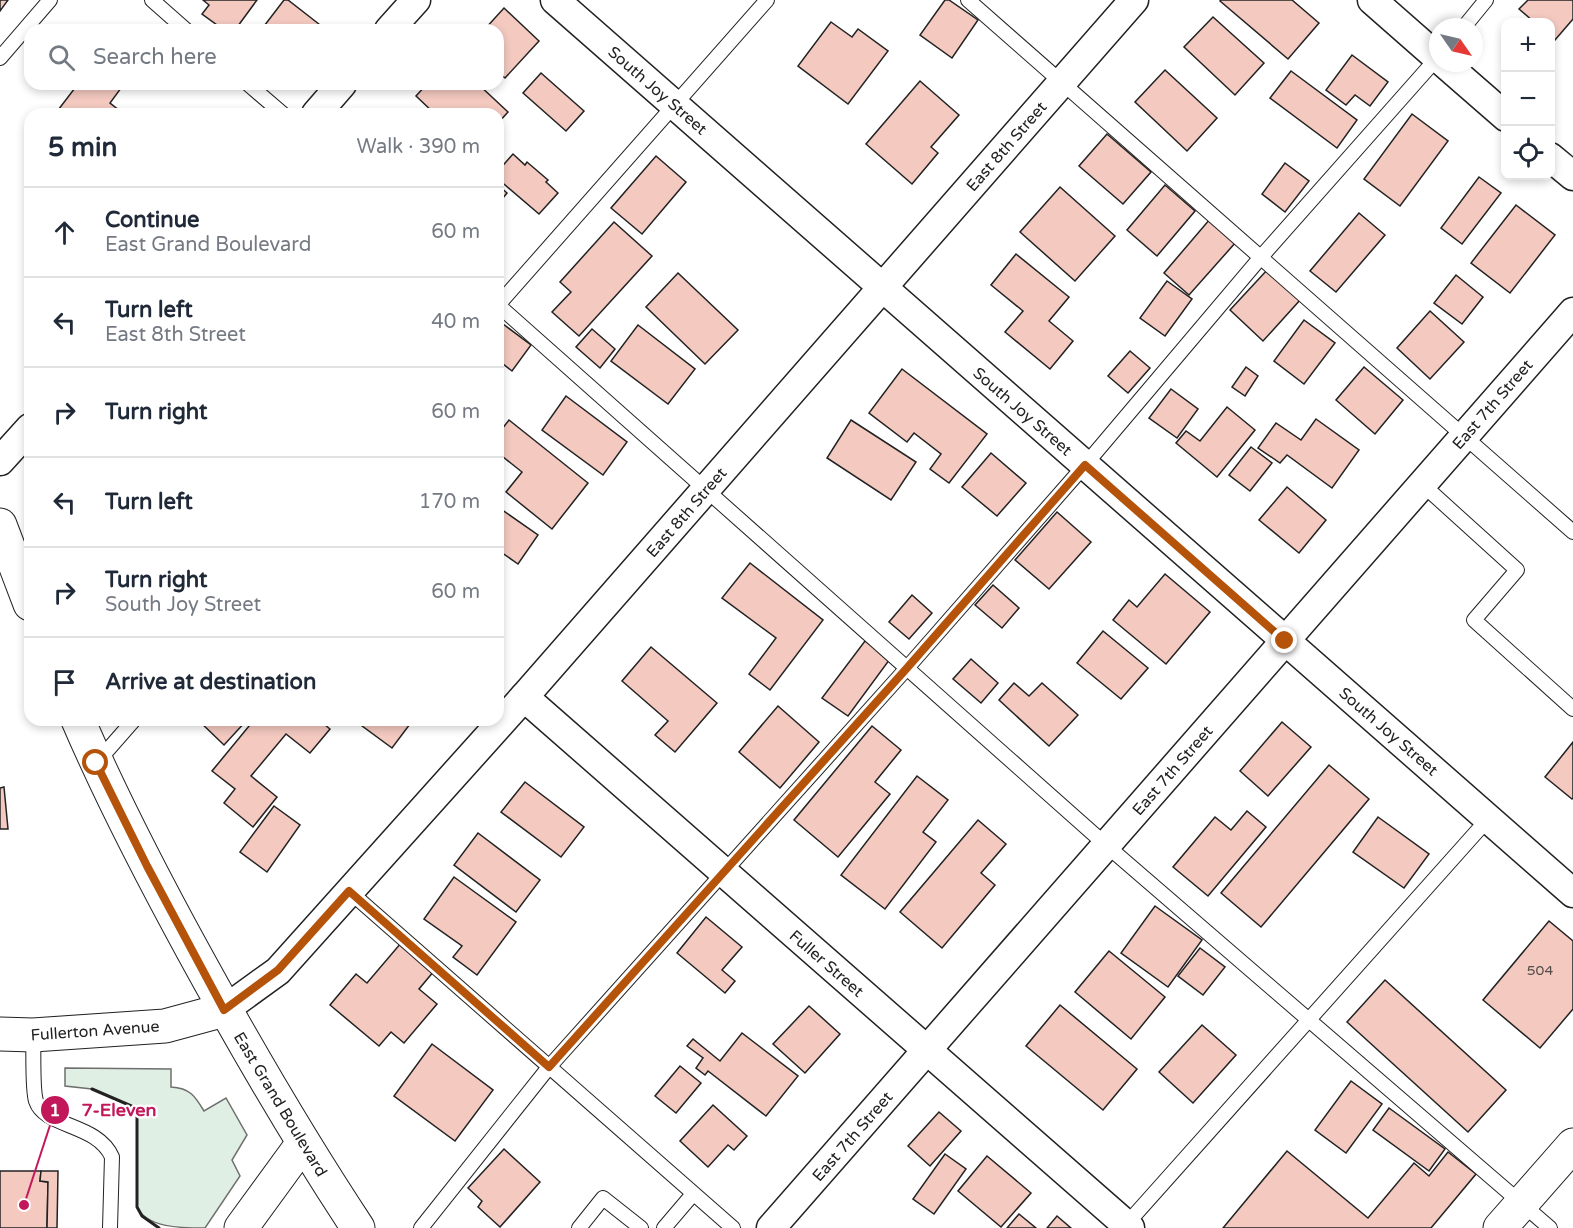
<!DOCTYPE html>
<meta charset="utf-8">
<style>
:root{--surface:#fff;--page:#f6f6f7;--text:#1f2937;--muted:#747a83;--line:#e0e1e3}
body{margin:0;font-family:"Varela Round",sans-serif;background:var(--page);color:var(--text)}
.controls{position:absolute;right:18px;top:18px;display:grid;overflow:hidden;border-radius:12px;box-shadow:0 3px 9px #0003}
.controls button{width:54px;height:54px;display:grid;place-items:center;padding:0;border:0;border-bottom:2px solid var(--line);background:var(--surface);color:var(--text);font:30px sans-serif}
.compass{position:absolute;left:1429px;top:18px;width:54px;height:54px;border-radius:50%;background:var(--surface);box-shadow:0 3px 9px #0003;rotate:124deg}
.stop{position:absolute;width:18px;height:18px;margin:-14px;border:4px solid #b45309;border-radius:50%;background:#fff}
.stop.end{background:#b45309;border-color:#fff;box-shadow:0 2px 6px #0008}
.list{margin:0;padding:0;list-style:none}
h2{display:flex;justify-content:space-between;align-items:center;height:78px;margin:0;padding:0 24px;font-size:26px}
h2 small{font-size:20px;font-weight:400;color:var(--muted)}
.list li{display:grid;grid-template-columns:39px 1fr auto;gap:18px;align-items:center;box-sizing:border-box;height:90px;padding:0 24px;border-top:2px solid var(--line)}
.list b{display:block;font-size:22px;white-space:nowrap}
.list p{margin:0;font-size:20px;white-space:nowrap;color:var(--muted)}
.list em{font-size:20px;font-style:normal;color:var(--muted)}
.icon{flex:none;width:33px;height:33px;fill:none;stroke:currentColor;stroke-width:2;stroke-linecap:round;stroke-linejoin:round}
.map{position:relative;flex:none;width:1573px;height:1228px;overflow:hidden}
.search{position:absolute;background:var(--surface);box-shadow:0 3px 9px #0003;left:24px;top:24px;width:480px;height:66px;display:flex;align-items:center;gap:15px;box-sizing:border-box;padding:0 21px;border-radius:18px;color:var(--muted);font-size:22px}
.panel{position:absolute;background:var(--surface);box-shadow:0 3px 9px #0003;left:24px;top:108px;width:480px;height:618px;border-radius:18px}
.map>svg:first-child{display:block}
.green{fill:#e0efe3;stroke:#6f6f6f;stroke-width:1.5}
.building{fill:#f3c9c0;stroke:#222;stroke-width:1.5}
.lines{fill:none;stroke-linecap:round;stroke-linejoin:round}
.service-casing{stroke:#222;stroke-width:16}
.minor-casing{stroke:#222;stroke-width:31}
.tertiary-casing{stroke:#222;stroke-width:35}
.secondary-casing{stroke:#222;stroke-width:35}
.primary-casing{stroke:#222;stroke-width:35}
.service{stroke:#fff;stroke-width:14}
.minor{stroke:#fff;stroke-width:28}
.tertiary{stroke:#fff;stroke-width:33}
.secondary{stroke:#fff;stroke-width:33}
.primary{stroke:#fff;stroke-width:33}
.wall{stroke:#222;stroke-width:3}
.route{stroke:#b45309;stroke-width:8}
.labels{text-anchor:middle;stroke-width:4.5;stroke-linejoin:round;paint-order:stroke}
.number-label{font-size:14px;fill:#564c4a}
.street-label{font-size:16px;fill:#222;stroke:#fff}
.leader{fill:none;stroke:#c2185b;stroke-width:2}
.callout-dot{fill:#c2185b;stroke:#fff;stroke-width:2}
.mark-label{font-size:18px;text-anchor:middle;font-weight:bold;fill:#fff}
.callout-label{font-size:18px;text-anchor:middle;font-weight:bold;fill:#c2185b;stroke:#fff;stroke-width:4.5;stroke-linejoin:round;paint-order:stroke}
</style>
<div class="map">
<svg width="1573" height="1228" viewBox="0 0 1573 1228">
<rect width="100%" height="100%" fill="#fff"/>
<!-- green -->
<path class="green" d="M 65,1068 L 171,1069 L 171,1087 C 190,1088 195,1096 204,1111 L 226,1098 L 247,1135 L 232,1160 L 240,1176 L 205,1228 C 181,1228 147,1228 137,1207 L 137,1112 L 136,1108 L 92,1089 L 65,1086 Z"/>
<!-- building -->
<g class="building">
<polygon points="0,0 8,0 0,11"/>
<polygon points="203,0 257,0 235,30 224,30 202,14 209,5"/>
<polygon points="284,0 288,0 324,28 322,30 261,30"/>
<polygon points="945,0 949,0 978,20 952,58 920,35"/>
<polygon points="1221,0 1292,0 1319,23 1288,59 1220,1"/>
<polygon points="1528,0 1573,0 1573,19 1555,40 1550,36 1550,22 1534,22 1519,9"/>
<polygon points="504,8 539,41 505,78 498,72 498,30 484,30"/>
<polygon points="1213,17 1264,63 1235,95 1184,47"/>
<polygon points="831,22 852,37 858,29 888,51 848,104 798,66"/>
<polygon points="1352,55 1388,82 1370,106 1355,95 1346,105 1326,90"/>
<polygon points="1165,70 1217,118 1187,151 1135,102"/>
<polygon points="1291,71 1357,120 1337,148 1270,98"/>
<polygon points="541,73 584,111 566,131 523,93"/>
<polygon points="920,81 959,115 931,147 938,153 912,184 866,144"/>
<polygon points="78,84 124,84 110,103 124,114 55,114"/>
<polygon points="427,84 478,84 508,112 498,123 498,114 435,114 416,96"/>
<polygon points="1412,114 1448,141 1400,206 1364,179"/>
<polygon points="1107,134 1151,172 1123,204 1079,166"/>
<polygon points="513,154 525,165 527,162 548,180 546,182 558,193 539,214 498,179 498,171"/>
<polygon points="656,156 686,182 642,234 611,208"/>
<polygon points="1285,163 1309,181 1285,212 1262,194"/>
<polygon points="1479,177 1501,193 1462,244 1441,228"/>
<polygon points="498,185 507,193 498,204"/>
<polygon points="1165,185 1195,211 1157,256 1127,230"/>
<polygon points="1060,187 1115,236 1075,281 1020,232"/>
<polygon points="1516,205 1555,235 1510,293 1471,263"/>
<polygon points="1359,213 1385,235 1336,292 1310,271"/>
<polygon points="1210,219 1236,242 1189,295 1164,273"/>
<polygon points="614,222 652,256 579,336 552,312 571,292 560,282"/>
<polygon points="1016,254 1069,297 1049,321 1073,341 1050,369 1005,332 1023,311 991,285"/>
<polygon points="1268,269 1301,299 1263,341 1230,310"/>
<polygon points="678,273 738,330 705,364 646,307"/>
<polygon points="1456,275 1483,297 1462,324 1434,303"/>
<polygon points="1167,281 1192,299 1165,336 1140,318"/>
<polygon points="1430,311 1464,342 1430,379 1397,348"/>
<polygon points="1304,320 1335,343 1304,384 1274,361"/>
<polygon points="503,324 531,345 512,371 498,360 498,332"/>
<polygon points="638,325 695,369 668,404 611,361"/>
<polygon points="592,329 615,349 600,368 576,347"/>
<polygon points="1130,351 1150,368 1128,393 1108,376"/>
<polygon points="1246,367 1258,376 1245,396 1232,387"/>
<polygon points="1364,367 1403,400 1375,434 1336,400"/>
<polygon points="902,369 987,434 949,483 930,469 941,454 914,433 907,442 869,413"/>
<polygon points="1171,389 1198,409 1177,438 1149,418"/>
<polygon points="566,396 627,442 603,475 542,430"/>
<polygon points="1227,407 1255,430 1217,477 1176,443 1186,431 1200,441"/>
<polygon points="1316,419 1359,450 1332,488 1287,455 1280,463 1258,448 1276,423 1301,440"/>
<polygon points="509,420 588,483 552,529 506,492 522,472 498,453 498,434"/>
<polygon points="851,420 916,462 891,500 827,458"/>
<polygon points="1251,447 1272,463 1250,491 1229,475"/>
<polygon points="991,453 1026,483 997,516 962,487"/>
<polygon points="1287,487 1326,520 1299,553 1259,520"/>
<polygon points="498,507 538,535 518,564 498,550"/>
<polygon points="1057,512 1091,542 1049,589 1015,560"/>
<polygon points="750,563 823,620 770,690 749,674 776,638 722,598"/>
<polygon points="1165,574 1210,612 1166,664 1113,620 1129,600 1137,607"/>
<polygon points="993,585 1019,608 1002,628 975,605"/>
<polygon points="912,595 932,613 909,639 889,622"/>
<polygon points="1103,631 1148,668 1121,699 1077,663"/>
<polygon points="865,641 890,659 848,716 822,698"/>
<polygon points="651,647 717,703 675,752 655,735 668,721 622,681"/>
<polygon points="971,659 998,683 981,703 953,679"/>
<polygon points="1014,683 1029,696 1042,683 1078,715 1049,746 999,700"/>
<polygon points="778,706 819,742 780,788 739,752"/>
<polygon points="198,720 247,720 224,745"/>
<polygon points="254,720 319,720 330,729 310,753 286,734 251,776 277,797 253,827 224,803 235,789 212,771"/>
<polygon points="354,720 413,720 392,748"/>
<polygon points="1282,722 1311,747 1268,796 1240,771"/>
<polygon points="872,726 901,750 875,782 890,794 838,857 794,820"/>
<polygon points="1573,742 1573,798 1572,799 1545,777"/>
<polygon points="1329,765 1369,799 1261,927 1221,893"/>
<polygon points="917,776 948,800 923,832 936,842 885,909 841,875"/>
<polygon points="525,782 584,827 561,857 501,812"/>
<polygon points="4,787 8,829 0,829 0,788"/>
<polygon points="274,806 300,825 267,872 240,852"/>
<polygon points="1247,811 1266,827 1208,896 1173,867 1215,817 1231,830"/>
<polygon points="1378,817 1429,854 1404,888 1353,852"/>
<polygon points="978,820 1006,844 981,873 995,885 942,948 900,912"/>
<polygon points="478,833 540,880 516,912 454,865"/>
<polygon points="454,877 516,922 477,975 453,957 462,946 424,919"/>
<polygon points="1155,906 1202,940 1168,987 1121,953"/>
<polygon points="706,917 742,947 722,970 735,981 725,993 677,953"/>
<polygon points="1549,921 1573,941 1573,1009 1540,1048 1483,1000"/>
<polygon points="401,943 434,971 419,989 437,1004 404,1043 391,1032 379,1046 330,1005 356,974 367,983"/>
<polygon points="1200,948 1225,967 1203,995 1178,976"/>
<polygon points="1109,951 1165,997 1131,1039 1075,992"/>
<polygon points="1385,980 1506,1090 1468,1132 1347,1022"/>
<polygon points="1060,1005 1137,1069 1103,1110 1026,1046"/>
<polygon points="809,1006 840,1034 805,1073 773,1044"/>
<polygon points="1202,1025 1236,1055 1193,1103 1159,1072"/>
<polygon points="742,1033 798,1076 766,1116 708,1071 705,1075 696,1068 703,1058 687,1046 693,1039 720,1061"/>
<polygon points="432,1044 493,1090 455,1141 394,1096"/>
<polygon points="680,1066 701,1083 676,1113 655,1096"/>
<polygon points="1351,1081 1382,1104 1346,1153 1315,1130"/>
<polygon points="713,1105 747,1136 734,1150 728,1145 708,1167 680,1141"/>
<polygon points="1389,1108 1445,1149 1429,1171 1373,1130"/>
<polygon points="939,1112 961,1131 930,1166 908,1146"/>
<polygon points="504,1149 540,1182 500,1227 478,1207 482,1201 468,1188"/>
<polygon points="1287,1151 1368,1218 1414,1163 1429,1176 1448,1152 1476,1174 1431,1228 1223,1228"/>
<polygon points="945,1154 966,1169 934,1214 913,1199"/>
<polygon points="987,1156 1031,1193 1001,1227 958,1191"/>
<polygon points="0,1171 41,1171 40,1181 48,1182 47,1228 0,1228"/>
<polygon points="41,1171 58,1171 57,1228 47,1228 48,1182 40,1181"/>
<polygon points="1019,1214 1036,1228 1007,1228"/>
<polygon points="1057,1216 1071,1228 1047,1228"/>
</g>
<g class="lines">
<!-- service casing -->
<g class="service-casing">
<g id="service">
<polyline points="152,0 186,30"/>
<polyline points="968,0 1573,532"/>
<polyline points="1464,27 1486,0"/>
<polyline points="0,58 50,0"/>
<polyline points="248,84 283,114"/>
<polyline points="498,305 1106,845 1550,1228"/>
<polyline points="498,305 767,0"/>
<polyline points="1422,484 1517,570 1474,620 1573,709"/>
<polyline points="98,761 134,720"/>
<polyline points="349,891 733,1228"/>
<path d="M 33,1035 C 34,1050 32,1089 36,1101 C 45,1128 97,1123 112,1157 L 110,1228"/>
<polyline points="1124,1227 1488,819"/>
<polyline points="421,1228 549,1067 907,668 1085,465 1261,257 1438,57"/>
<polyline points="579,1228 603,1198 641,1228"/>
<polyline points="664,1228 693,1194"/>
</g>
</g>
<!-- minor casing -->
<g class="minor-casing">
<g id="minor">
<polyline points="555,0 1573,893"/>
<polyline points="1372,0 1438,58"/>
<polyline points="389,30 416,0"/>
<polyline points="1444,63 1506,117"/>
<polyline points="316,114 342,84"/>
<polyline points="1550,157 1573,176"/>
<polyline points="0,461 30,428"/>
<polyline points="524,697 1130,1228"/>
<polyline points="224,1010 278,971 524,697 1134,0"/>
<polyline points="771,1228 1573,312"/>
</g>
</g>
<!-- tertiary casing -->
<g class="tertiary-casing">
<polyline id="tertiary" points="241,1228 303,1143"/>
</g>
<!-- secondary casing -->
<g class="secondary-casing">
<polyline id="secondary" points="0,1034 33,1035 165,1026 224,1010"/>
</g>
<!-- primary casing -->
<g class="primary-casing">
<g id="primary">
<polyline points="0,525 30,604"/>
<path d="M 78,720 C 112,799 152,876 193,951 C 245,1046 299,1139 358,1228"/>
<polyline points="1500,1228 1573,1145"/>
</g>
</g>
<!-- service -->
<use href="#service" class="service"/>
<!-- minor -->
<use href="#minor" class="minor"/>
<!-- tertiary -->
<use href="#tertiary" class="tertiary"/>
<!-- secondary -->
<use href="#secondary" class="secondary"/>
<!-- primary -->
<use href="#primary" class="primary"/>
<!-- wall -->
<polyline class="wall" points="92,1089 136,1108 137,1111 137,1207 142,1216 159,1228"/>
</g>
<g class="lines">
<!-- route -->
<polyline class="route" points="96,763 147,866 224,1010 278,970 349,891 549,1067 907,668 1085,465 1285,641"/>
</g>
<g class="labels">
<!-- number labels -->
<g class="number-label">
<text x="1540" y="975">504</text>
</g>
<!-- street labels -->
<g class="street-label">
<text transform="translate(658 90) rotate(41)" y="6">South Joy Street</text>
<text transform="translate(1006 146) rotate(-49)" y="6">East 8th Street</text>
<text transform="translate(1492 404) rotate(-49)" y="6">East 7th Street</text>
<text transform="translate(1023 411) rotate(41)" y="6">South Joy Street</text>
<text transform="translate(686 512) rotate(-49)" y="6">East 8th Street</text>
<text transform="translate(1389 731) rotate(41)" y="6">South Joy Street</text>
<text transform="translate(1172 770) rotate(-49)" y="6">East 7th Street</text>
<text transform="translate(827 963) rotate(41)" y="6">Fuller Street</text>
<text transform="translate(95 1030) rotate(-4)" y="6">Fullerton Avenue</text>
<text transform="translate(281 1104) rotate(59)" y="6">East Grand Boulevard</text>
<text transform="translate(852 1136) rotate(-49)" y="6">East 7th Street</text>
</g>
</g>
<!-- callouts -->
<path class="leader" d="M24 1205L55 1110"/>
<g class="callout-dot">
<circle cx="24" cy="1205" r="6"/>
<circle cx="55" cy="1110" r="15"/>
</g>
<g class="mark-label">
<text x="55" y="1116">1</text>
</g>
<g class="callout-label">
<text x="119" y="1116">7-Eleven</text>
</g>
</svg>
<div class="controls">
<button>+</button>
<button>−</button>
<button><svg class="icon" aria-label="locate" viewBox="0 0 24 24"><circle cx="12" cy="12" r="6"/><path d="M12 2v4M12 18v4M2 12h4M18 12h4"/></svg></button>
</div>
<svg class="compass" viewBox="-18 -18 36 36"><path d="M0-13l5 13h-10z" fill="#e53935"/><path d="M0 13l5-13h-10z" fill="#747a83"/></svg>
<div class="stop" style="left:96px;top:763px"></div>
<div class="stop end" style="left:1285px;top:641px"></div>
<div class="search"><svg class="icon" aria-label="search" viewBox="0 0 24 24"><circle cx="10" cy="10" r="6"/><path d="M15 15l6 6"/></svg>Search here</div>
<section class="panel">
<h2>5 min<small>Walk · 390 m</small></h2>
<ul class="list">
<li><svg class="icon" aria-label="ahead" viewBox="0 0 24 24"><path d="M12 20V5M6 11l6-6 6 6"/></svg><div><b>Continue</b><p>East Grand Boulevard</p></div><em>60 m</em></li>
<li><svg class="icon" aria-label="left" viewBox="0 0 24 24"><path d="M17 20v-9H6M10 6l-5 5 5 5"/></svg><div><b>Turn left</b><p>East 8th Street</p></div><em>40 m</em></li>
<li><svg class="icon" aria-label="right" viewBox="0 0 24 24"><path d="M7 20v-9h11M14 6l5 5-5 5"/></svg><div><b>Turn right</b></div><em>60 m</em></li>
<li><svg class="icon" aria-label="left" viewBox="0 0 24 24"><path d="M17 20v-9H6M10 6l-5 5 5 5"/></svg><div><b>Turn left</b></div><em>170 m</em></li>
<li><svg class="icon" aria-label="right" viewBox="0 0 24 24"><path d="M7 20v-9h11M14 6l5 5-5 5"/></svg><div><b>Turn right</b><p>South Joy Street</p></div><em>60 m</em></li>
<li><svg class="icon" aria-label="arrive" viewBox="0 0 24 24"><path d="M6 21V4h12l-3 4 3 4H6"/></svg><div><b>Arrive at destination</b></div></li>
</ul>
</section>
</div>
